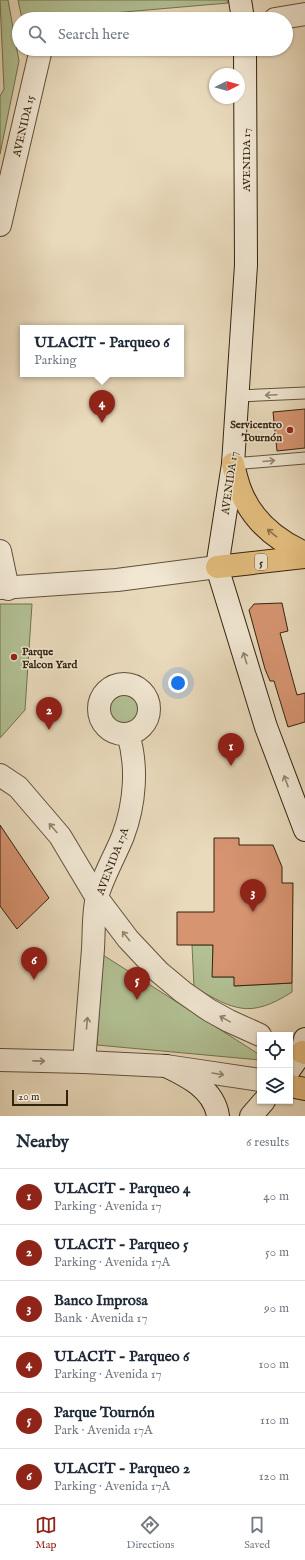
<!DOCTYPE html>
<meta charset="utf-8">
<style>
:root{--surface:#fff;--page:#f6f6f7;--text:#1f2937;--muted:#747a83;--line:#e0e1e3;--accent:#8f2418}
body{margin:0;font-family:"IM FELL English",serif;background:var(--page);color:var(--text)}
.controls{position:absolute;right:12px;bottom:12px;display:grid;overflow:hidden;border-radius:0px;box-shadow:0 1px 3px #0004}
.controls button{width:36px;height:36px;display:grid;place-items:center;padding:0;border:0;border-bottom:1px solid var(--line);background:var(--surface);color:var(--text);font:20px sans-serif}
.compass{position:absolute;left:209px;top:68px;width:36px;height:36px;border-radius:50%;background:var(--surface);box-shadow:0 1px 3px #0004;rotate:85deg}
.scale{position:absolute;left:12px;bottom:10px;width:56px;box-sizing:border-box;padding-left:4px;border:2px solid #33230e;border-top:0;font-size:11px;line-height:14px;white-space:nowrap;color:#33230e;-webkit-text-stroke:3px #f1e7d3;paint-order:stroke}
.you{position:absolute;left:178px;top:683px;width:14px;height:14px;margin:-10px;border:3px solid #fff;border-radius:50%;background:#1a73e8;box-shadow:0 0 0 6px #1a73e833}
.badge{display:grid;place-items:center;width:26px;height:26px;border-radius:50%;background:var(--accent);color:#fff;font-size:13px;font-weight:700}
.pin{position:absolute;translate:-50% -33px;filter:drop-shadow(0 1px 2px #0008)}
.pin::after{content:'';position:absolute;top:21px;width:14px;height:12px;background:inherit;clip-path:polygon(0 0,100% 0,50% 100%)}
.popup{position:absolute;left:20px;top:325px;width:164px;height:52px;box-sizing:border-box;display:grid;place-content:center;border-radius:0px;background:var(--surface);filter:drop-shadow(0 1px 3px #0005);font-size:13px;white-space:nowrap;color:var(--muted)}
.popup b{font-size:15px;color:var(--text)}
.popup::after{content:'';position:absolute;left:50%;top:100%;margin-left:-8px;border:8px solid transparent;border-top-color:var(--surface)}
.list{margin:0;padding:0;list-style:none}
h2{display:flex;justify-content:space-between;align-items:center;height:52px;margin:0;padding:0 16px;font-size:17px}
h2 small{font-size:13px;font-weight:400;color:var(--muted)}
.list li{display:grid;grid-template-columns:26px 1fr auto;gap:12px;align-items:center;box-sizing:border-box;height:56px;padding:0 16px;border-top:1px solid var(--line)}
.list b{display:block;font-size:15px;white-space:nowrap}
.list p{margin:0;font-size:13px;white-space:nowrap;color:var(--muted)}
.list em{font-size:13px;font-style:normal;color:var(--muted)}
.icon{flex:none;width:22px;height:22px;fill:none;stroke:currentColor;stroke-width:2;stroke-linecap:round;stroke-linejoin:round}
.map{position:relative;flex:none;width:305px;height:1116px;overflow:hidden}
.search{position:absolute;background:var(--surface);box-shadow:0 1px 3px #0004;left:12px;right:12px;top:12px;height:44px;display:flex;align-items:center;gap:10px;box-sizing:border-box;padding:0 14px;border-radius:22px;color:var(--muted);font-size:15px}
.sheet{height:388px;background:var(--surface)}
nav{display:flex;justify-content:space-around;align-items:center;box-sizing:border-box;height:56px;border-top:1px solid var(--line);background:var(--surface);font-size:11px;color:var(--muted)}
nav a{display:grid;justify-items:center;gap:2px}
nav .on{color:var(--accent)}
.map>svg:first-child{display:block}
.green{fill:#b2c194;stroke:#727251}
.building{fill:#d69471;stroke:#33230e}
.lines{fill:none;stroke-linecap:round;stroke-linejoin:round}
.service-casing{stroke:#60513a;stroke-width:13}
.minor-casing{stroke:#60513a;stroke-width:24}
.tertiary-casing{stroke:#60513a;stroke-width:24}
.secondary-casing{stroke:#33230e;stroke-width:24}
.primary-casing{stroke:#33230e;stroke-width:24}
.trunk-casing{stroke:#33230e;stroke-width:24}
.service{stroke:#f1e7d3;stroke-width:11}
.minor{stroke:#f1e7d3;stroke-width:22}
.tertiary{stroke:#f1e7d3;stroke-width:22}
.secondary{stroke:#f1e7d3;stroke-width:22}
.primary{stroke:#e4bd7e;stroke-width:22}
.trunk{stroke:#e4bd7e;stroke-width:22}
.oneway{stroke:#928570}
.oneway2{stroke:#8c7046}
.poi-dot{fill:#8f2418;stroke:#f1e7d3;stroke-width:1.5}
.labels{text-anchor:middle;stroke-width:3;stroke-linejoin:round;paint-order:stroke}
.shield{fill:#f1e7d3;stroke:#6c5e49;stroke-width:1}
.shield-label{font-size:10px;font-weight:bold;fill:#33230e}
.street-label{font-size:11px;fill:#33230e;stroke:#f1e7d3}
.poi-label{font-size:11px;font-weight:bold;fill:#33230e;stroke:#f1e7d3;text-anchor:end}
</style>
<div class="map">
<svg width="305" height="1116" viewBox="0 0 305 1116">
<rect width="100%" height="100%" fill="#e9dabc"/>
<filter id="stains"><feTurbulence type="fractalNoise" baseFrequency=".005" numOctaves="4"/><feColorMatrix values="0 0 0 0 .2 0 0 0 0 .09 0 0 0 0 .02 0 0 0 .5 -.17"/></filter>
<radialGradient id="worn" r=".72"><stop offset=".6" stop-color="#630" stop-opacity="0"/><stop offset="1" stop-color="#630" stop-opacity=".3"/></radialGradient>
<!-- green -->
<g class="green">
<polygon points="0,0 8,0 19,61 0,154 0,96 4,89"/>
<polygon points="18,0 227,0 228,3 43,19 22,19"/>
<polygon points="0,604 32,604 25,710 0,738"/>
<circle cx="124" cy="709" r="18"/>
<path d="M 192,945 L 213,945 L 213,977 L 234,977 L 235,986 L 292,983 L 292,992 C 250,1019 234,1010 194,987 Z"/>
<polygon points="103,955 260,1055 260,1060 97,1045"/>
</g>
<!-- building -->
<g class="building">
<polygon points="305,409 305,448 277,451 273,412"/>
<polygon points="282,603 288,631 280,633 297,695 305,693 305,722 288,727 274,681 270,681 265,669 249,610 254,604"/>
<polygon points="0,825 49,898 17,929 0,906"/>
<polygon points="214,838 239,838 239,845 273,845 282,867 282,883 293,883 292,983 234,986 234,977 212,977 213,945 177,945 177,912 214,912"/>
</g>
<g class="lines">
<!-- service casing -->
<g class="service-casing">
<g id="service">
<polyline points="238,396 305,393"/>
<polyline points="233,464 305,458"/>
</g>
</g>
<!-- minor casing -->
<g class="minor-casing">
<g id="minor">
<polyline points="275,19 305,14"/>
<polyline points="0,225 41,49"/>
<polyline points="0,551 8,589"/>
<circle cx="124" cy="709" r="25"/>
<path d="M 84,1062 C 87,1024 90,987 93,949 C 94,933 93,913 97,897 C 103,876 115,856 123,836 C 135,804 138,766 128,734"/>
</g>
</g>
<!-- tertiary casing -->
<g class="tertiary-casing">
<g id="tertiary">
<polyline points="0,588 117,580 217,567"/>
<polyline points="0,775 18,787 60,836 97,898 128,939 159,972 183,992 209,1010 229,1021 260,1035"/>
<polyline points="0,1060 84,1062 166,1066 260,1080"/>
</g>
</g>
<!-- secondary casing -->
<g class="secondary-casing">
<g id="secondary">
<polyline points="240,0 243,19"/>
<polyline points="245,49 246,265 233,464 217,567 266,727 305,830"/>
<path d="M 166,1066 C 187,1076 214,1089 218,1116"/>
<polyline points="290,1069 302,1052 305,1039"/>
<polyline points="251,1116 264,1101"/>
</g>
</g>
<!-- primary casing -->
<g class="primary-casing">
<g id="primary">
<path d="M 233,464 C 235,472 237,481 240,489 C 251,519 276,540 305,553"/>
<polyline points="217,567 305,557"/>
</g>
</g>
<!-- trunk casing -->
<g class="trunk-casing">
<g id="trunk">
<polyline points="302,1052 305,1053"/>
<polyline points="290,1086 305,1089"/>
</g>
</g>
<!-- service -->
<use href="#service" class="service"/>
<!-- minor -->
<use href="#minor" class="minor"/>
<!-- tertiary -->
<use href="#tertiary" class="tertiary"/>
<!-- secondary -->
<use href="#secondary" class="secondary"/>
<!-- primary -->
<use href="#primary" class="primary"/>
<!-- trunk -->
<use href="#trunk" class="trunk"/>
</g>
<!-- one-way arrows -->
<defs><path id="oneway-shaft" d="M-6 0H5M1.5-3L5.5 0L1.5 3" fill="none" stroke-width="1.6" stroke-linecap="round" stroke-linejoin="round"/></defs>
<g class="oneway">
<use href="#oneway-shaft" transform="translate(271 395) rotate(177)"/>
<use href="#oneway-shaft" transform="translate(269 461) rotate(-5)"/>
<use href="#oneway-shaft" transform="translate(245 658) rotate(-107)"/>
<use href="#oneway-shaft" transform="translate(286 781) rotate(-110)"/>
<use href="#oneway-shaft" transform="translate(53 828) rotate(-131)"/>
<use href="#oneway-shaft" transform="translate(126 936) rotate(-128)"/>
<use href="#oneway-shaft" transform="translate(225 1019) rotate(-151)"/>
<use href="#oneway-shaft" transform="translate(87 1023) rotate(-85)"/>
<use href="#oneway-shaft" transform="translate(39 1061) rotate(1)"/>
<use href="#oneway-shaft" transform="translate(218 1074) rotate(9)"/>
</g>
<use class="oneway2" href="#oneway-shaft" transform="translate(272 533) rotate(-141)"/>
<!-- markers -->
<g class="poi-dot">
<circle cx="290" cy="430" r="4"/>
<circle cx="14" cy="657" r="4"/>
</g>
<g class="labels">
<!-- shield labels -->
<rect class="shield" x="255" y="554" width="12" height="16" rx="3"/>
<g class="shield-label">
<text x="261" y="566">5</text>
</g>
<!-- street labels -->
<g class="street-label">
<text transform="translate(23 126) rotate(-77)" y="4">AVENIDA 15</text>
<text transform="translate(246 160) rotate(-90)" y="4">AVENIDA 17</text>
<text transform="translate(229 483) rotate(-82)" y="4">AVENIDA 17</text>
<text transform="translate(112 861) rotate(-69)" y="4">AVENIDA 17A</text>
</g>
<!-- poi labels -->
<g class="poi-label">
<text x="282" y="428">Servicentro<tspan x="282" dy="13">Tournón</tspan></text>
<text x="22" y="655" text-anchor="start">Parque<tspan x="22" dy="13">Falcon Yard</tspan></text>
</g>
</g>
<rect width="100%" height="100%" filter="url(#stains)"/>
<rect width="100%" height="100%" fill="url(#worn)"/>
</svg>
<div class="controls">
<button><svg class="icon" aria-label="locate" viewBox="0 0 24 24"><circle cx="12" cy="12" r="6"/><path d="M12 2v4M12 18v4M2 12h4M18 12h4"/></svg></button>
<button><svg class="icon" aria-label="layers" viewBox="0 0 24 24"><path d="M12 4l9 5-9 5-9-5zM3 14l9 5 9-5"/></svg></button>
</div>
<svg class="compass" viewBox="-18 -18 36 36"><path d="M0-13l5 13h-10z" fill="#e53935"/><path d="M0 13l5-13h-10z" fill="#747a83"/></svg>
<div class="scale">20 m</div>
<div class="you"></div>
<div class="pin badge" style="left:231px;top:766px">1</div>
<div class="pin badge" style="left:49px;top:730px">2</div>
<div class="pin badge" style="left:253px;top:912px">3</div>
<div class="pin badge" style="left:102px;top:423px">4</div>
<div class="popup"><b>ULACIT - Parqueo 6</b>Parking</div>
<div class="pin badge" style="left:137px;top:1000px">5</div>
<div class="pin badge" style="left:34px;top:980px">6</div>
<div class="search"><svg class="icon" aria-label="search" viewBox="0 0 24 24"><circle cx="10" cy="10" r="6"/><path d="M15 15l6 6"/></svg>Search here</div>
</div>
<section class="sheet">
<h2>Nearby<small>6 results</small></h2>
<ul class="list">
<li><span class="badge">1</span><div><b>ULACIT - Parqueo 4</b><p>Parking · Avenida 17</p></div><em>40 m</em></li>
<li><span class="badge">2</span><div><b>ULACIT - Parqueo 5</b><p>Parking · Avenida 17A</p></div><em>50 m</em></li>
<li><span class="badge">3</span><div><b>Banco Improsa</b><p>Bank · Avenida 17</p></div><em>90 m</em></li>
<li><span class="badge">4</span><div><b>ULACIT - Parqueo 6</b><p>Parking · Avenida 17</p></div><em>100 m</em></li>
<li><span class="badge">5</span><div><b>Parque Tournón</b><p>Park · Avenida 17A</p></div><em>110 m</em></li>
<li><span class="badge">6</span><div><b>ULACIT - Parqueo 2</b><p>Parking · Avenida 17A</p></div><em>120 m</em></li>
</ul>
</section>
<nav>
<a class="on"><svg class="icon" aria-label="map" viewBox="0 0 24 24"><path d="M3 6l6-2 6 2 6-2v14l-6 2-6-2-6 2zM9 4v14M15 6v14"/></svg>Map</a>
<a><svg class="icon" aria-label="directions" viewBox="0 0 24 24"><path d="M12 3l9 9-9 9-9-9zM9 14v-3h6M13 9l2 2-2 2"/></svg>Directions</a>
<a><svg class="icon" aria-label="saved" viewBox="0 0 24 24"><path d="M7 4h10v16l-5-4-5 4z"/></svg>Saved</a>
</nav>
